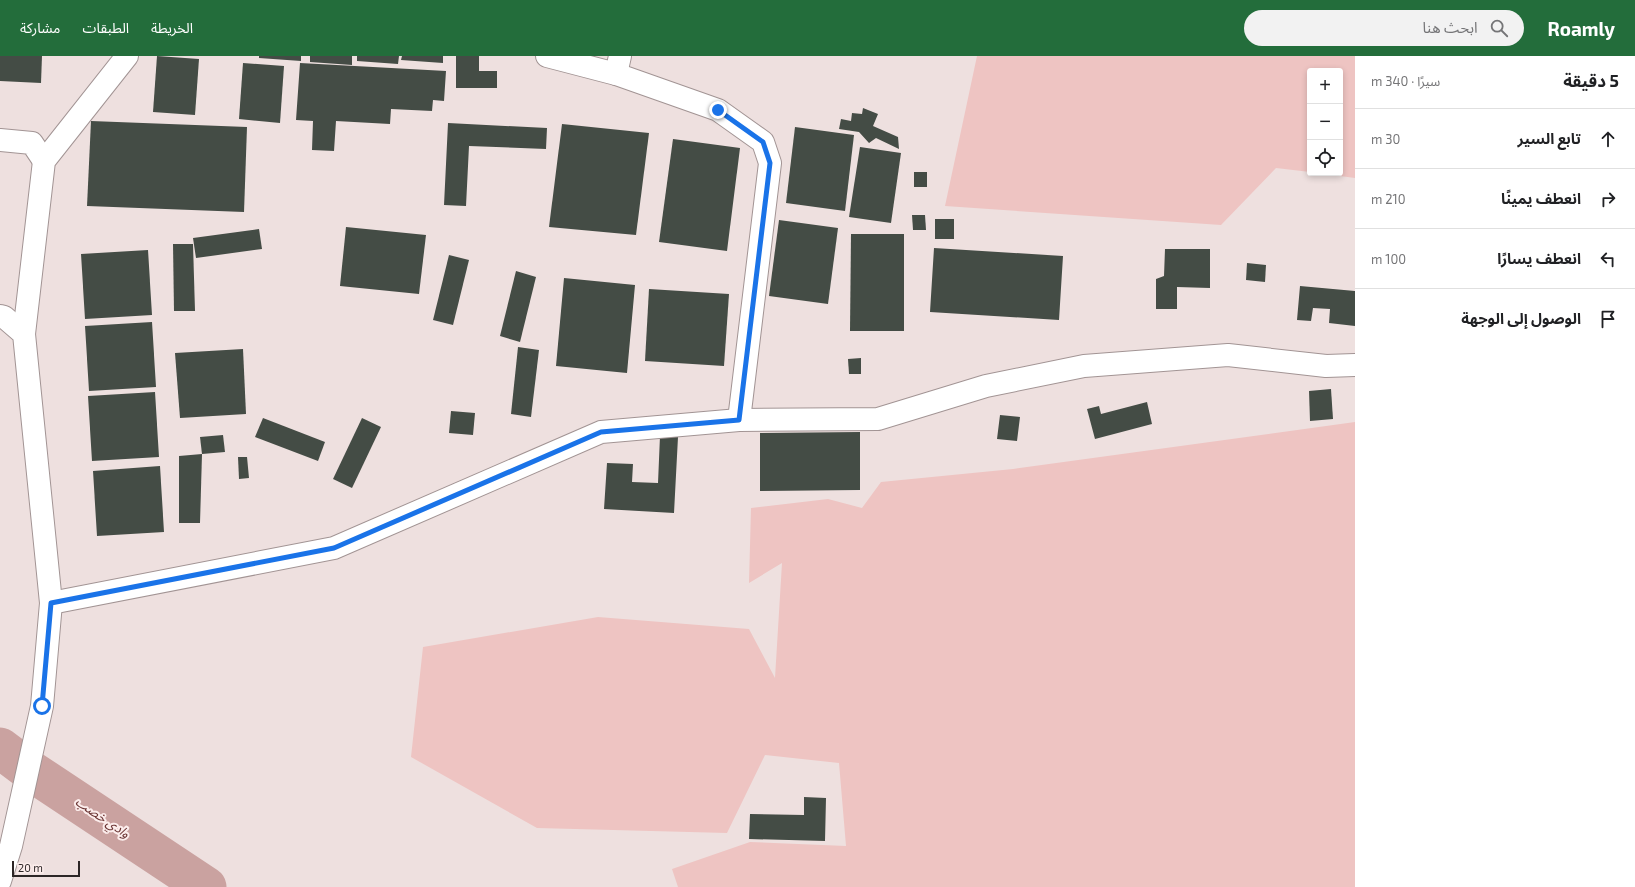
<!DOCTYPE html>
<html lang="ar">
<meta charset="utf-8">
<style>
:root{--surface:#fff;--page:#f2f2f2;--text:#202124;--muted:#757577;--line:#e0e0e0;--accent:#236d3b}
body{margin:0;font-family:"Exo 2","Noto Sans Arabic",sans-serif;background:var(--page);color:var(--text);direction:rtl}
.controls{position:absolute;right:12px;top:12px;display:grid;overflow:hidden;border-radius:4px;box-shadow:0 2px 6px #0003}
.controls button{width:36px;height:36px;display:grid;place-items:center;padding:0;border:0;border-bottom:1px solid var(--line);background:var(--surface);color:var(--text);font:20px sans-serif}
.scale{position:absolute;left:12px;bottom:10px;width:68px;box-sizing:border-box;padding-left:4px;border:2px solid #2c2626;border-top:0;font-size:11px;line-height:14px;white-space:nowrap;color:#2c2626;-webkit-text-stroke:3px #fcedec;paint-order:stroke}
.stop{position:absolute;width:12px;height:12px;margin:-9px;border:3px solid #1a73e8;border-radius:50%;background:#fff}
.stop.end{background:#1a73e8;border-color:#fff;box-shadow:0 1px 4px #0008}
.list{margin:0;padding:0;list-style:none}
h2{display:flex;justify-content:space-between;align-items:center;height:52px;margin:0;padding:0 16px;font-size:17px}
h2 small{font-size:13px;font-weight:400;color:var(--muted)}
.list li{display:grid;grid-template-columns:26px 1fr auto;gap:12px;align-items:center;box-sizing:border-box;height:60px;padding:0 16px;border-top:1px solid var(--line)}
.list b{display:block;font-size:15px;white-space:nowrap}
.list em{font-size:13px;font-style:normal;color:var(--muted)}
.icon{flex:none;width:22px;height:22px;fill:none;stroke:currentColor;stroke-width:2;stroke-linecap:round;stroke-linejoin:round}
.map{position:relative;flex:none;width:1355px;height:831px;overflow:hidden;direction:ltr}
header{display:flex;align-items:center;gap:24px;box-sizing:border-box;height:56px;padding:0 20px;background:var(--accent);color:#fff}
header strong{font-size:19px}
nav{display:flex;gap:22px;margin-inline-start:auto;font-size:14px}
.search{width:280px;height:36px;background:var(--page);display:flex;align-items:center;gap:10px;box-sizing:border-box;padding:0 14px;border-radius:22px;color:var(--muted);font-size:15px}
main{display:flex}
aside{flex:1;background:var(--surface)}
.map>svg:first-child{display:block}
.green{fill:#eec4c2}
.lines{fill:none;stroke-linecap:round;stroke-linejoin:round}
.river{stroke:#caa2a0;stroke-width:41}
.building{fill:#444c45}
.minor-casing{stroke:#a29494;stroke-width:24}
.tertiary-casing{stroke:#a29494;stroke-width:24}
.minor{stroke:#fff;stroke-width:22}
.tertiary{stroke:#fff;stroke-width:22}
.route{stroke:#1a73e8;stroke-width:5}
.labels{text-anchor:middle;stroke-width:4;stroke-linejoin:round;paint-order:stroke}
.water-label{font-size:13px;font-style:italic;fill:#6a3433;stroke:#fcedec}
</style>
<header>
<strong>Roamly</strong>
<div class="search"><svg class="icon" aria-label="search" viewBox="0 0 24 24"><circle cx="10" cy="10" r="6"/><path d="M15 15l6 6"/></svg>ابحث هنا</div>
<nav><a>الخريطة</a><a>الطبقات</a><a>مشاركة</a></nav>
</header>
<main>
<aside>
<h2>5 دقيقة<small>سيرًا · 340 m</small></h2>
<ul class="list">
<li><svg class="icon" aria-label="ahead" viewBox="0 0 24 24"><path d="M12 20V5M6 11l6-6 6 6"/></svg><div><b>تابع السير</b></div><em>30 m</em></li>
<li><svg class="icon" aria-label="right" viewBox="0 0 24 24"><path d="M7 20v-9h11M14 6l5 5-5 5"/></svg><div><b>انعطف يمينًا</b></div><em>210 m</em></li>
<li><svg class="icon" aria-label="left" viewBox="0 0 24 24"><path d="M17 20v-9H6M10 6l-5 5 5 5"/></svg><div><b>انعطف يسارًا</b></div><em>100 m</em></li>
<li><svg class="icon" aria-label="arrive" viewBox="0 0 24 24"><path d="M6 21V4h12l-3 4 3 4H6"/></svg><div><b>الوصول إلى الوجهة</b></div></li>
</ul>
</aside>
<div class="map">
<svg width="1355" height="831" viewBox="0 0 1355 831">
<rect width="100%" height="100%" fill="#eee0df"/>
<!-- green -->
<g class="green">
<polygon points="977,0 1355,0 1355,122 1317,117 1340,117 1340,15 1310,15 1310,116 1276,112 1221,169 945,150"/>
<polygon points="1355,366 1355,831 678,831 672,813 750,786 846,790 839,707 765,699 727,777 537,772 411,701 423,591 598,561 749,573 775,622 782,507 749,527 751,452 828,443 862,452 881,426 1013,413"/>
</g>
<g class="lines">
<!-- river -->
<polyline class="river" points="0,692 28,713 206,831"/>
</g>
<!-- building -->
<g class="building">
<polygon points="0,0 42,0 41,27 0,25"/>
<polygon points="157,0 199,3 195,59 153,56"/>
<polygon points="259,0 301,0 301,5 259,2"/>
<polygon points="310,0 352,0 352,9 310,6"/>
<polygon points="357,0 399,0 398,8 357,5"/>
<polygon points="402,0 443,0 443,7 401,4"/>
<polygon points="456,0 479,0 479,15 497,15 497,32 456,32"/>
<polygon points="243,7 284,10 280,67 239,63"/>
<polygon points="300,7 446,15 444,45 433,44 432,55 391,53 390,68 336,65 334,95 312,94 313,65 296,64"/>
<polygon points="863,52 878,58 873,70 898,81 899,93 876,82 869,87 859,76 839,73 841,63 851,65 852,57 862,58"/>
<polygon points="91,65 247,71 244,156 87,150"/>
<polygon points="448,67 547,72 546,93 469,90 466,150 444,149"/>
<polygon points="562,68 649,77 636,179 549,171"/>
<polygon points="795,71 854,79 845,155 786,147"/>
<polygon points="673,83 740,92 727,195 659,186"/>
<polygon points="860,91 901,97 891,167 849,161"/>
<rect x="914" y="116" width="13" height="15"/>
<polygon points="912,159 925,159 926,174 913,174"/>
<rect x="935" y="163" width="19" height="20"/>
<polygon points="779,164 838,172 828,248 769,240"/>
<polygon points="346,171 426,179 419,238 340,230"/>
<polygon points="259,173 262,193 196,202 193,182"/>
<polygon points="851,178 904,178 904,275 850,275"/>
<polygon points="173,188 193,188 195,255 174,255"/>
<polygon points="934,192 1063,200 1059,264 930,256"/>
<polygon points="1165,193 1210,193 1210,232 1177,231 1177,253 1156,253 1156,223 1164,220"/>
<polygon points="148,194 152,259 85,263 81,198"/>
<polygon points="449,199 469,204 453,269 433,264"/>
<polygon points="1247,207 1266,209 1265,226 1246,224"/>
<polygon points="516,215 536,221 520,286 500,280"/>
<polygon points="564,222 635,229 627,317 556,310"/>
<polygon points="1300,230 1355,235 1355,270 1329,267 1330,253 1313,252 1311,265 1297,264"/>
<polygon points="649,233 729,238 724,310 645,305"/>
<polygon points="152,266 156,331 89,335 85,270"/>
<polygon points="518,291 539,294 531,361 511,358"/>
<polygon points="243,293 246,358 180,362 175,297"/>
<polygon points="861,302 861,318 849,318 848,303"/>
<polygon points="1331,333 1333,363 1310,365 1309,335"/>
<polygon points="155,336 159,401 92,405 88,340"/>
<polygon points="1147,346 1152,368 1095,383 1087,353 1099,350 1101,358"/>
<polygon points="451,355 475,357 473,379 449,377"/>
<polygon points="1000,359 1020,361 1017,385 997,383"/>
<polygon points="263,362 325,386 318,405 255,381"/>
<polygon points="362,362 381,371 352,432 333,423"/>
<polygon points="860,376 860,434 760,435 760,377"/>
<polygon points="223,379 225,396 202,398 200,381"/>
<polygon points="660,380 678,381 674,457 604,453 607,407 633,408 632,426 658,427"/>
<polygon points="202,398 200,467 179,467 179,400"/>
<polygon points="238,401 247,401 249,422 239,423"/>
<polygon points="160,410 164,476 97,480 93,415"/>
<polygon points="804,741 826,742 825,785 749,783 750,758 804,759"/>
</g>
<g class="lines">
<!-- minor casing -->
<g class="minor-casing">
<g id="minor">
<polyline points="547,0 616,18"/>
<polyline points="0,84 32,87 44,105"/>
<polyline points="24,278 44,105 127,0"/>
</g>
</g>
<!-- tertiary casing -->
<g class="tertiary-casing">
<g id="tertiary">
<polyline points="620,0 616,18 718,54 763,86 770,107 739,364"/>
<polyline points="0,260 4,261 24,278 51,547 42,650 11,790 0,825"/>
<polyline points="51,547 334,492 601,376 739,364 878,363 986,330 1084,310 1228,299 1326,310 1355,309"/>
</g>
</g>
<!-- minor -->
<use href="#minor" class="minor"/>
<!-- tertiary -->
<use href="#tertiary" class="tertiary"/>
</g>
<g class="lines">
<!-- route -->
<polyline class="route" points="42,650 51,547 334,492 601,376 739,364 770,107 763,86 718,54"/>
</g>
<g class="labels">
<!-- water labels -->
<g class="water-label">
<text transform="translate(103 761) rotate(34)" y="5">وادي خصب</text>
</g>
</g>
</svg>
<div class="controls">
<button>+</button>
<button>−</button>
<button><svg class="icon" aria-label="locate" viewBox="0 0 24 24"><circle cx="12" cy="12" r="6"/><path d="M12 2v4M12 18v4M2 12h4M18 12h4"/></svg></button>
</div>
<div class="scale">20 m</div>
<div class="stop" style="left:42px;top:650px"></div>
<div class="stop end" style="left:718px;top:54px"></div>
</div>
</main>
